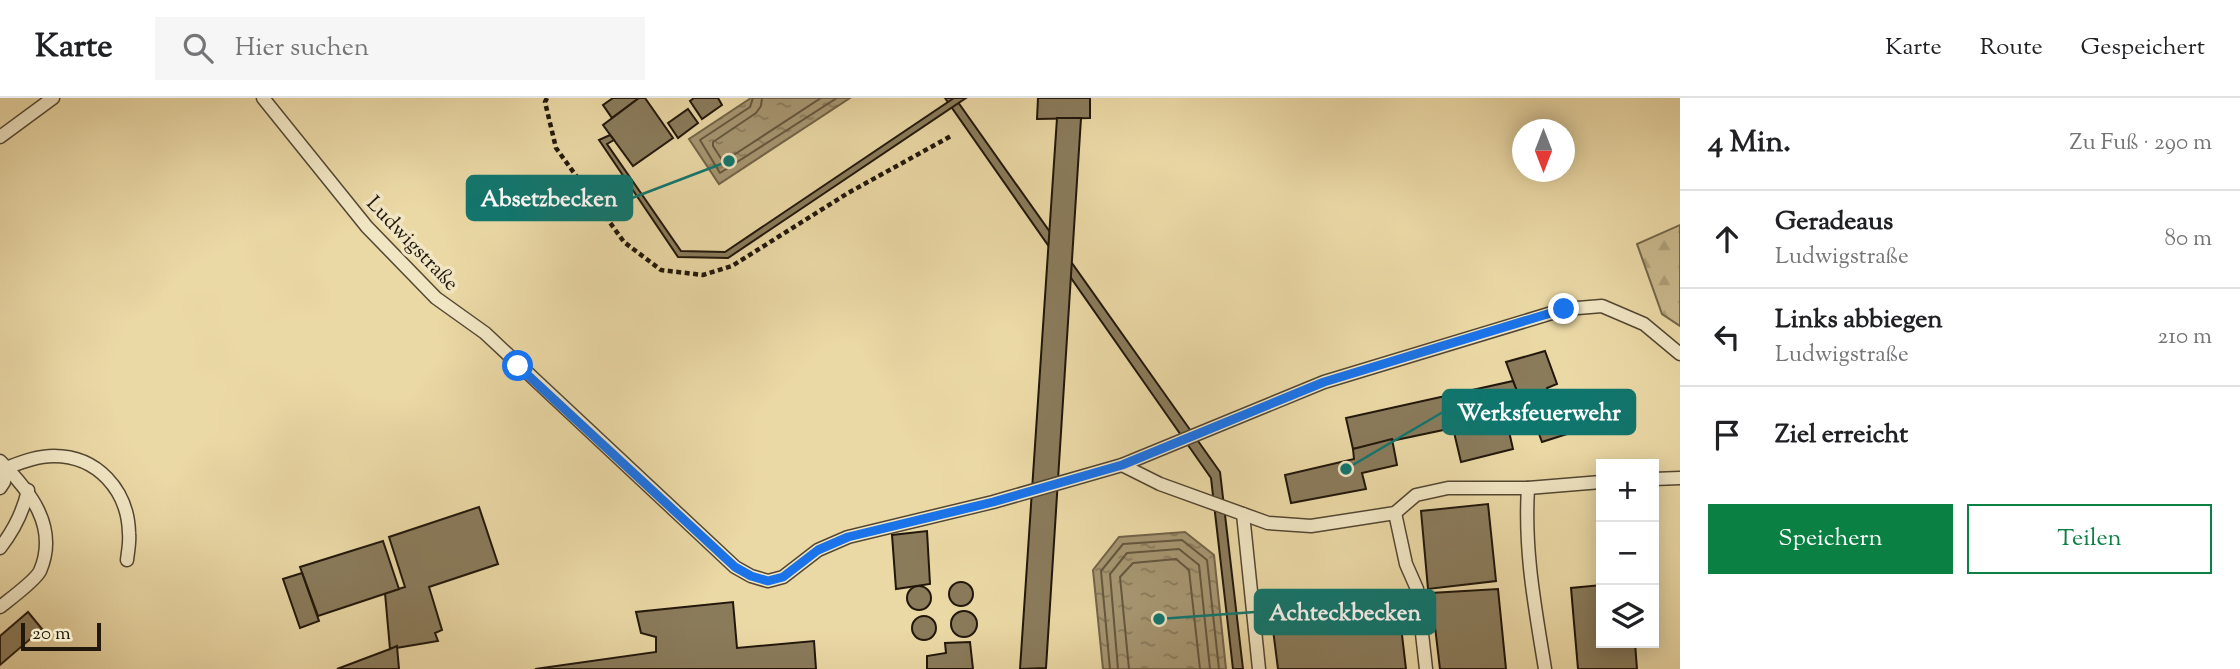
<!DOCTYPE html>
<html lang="de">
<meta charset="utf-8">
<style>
:root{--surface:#fff;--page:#f6f6f6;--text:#202124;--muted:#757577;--line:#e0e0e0;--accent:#0b8043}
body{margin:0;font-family:"Sorts Mill Goudy",serif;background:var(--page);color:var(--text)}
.controls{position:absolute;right:21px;bottom:21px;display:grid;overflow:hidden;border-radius:0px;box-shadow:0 4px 18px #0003}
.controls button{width:63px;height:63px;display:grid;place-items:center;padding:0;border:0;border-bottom:2px solid var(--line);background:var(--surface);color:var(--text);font:35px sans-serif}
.compass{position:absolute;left:1512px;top:21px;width:63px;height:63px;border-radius:50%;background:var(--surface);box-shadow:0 4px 18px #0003;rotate:180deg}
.scale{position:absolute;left:21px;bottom:18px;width:80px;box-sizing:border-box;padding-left:7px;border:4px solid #21170b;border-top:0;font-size:19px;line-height:24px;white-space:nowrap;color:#21170b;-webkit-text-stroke:5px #f1e6c4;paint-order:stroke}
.stop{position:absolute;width:21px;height:21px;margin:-16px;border:5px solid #1a73e8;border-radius:50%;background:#fff}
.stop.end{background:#1a73e8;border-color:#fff;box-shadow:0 2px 7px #0008}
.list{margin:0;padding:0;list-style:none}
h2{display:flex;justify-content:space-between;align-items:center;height:91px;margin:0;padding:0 28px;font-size:30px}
h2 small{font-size:23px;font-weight:400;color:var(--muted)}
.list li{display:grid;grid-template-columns:46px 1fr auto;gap:21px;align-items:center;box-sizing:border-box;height:98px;padding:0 28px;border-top:2px solid var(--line)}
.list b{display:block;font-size:26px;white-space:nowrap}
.list p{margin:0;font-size:23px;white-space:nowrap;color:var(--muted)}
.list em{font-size:23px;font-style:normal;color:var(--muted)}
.actions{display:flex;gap:14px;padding:21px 28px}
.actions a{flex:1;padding:16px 0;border:2px solid var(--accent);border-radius:0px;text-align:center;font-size:24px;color:var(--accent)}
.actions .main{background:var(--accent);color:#fff}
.icon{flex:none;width:38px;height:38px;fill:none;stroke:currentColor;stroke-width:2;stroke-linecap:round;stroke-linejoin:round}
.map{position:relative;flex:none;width:1680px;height:571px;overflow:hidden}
header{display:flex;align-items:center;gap:42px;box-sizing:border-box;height:98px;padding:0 35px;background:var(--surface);border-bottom:2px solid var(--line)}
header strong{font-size:33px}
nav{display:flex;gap:38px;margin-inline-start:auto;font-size:24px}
.search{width:490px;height:63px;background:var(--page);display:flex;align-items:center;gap:18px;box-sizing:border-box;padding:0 24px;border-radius:0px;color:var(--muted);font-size:26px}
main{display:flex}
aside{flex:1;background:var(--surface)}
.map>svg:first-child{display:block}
.forest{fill:url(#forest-firs);stroke:#74674b;stroke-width:2}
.water{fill:url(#water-ripples);stroke:#716348;stroke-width:2}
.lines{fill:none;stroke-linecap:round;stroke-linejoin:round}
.shore{stroke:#64563e;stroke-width:2}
.building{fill:#8a7b5b;stroke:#21170b;stroke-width:2}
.service-casing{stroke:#534732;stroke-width:15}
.path{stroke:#21170b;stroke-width:4.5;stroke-dasharray:5 3.5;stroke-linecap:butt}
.service{stroke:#f1e6c4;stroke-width:12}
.route{stroke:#1a73e8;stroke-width:9}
.labels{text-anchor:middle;stroke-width:7;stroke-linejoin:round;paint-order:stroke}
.street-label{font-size:21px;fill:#21170b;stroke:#f1e6c4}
.leader{fill:none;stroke:#0f766e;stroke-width:2.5}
.callout-dot{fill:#0f766e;stroke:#f1e6c4;stroke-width:2.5}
.callout{fill:#0f766e;stroke:#0f766e;stroke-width:2.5}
.callout-label{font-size:23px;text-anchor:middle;font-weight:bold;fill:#fff}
</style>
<header>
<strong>Karte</strong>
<div class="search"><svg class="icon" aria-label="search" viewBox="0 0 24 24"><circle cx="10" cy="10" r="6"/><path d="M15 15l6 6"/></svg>Hier suchen</div>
<nav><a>Karte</a><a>Route</a><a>Gespeichert</a></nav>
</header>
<main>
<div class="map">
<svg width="1680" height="571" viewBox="0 0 1680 571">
<defs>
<pattern id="forest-firs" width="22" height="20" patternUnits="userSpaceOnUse" patternTransform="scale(1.75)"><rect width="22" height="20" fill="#c8b78b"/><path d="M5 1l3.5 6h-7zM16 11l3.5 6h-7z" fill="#ac9d77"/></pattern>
<pattern id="water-ripples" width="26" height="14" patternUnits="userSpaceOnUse" patternTransform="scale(1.75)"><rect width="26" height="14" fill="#a69671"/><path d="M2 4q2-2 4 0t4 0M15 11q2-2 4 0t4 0" fill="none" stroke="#87795b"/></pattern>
</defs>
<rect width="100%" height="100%" fill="#ead8a5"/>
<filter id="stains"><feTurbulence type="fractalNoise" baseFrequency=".00286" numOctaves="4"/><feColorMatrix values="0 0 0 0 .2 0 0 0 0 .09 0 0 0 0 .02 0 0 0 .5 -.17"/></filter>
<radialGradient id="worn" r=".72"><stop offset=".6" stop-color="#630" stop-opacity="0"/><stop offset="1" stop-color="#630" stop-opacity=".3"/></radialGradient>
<!-- forest -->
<polygon class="forest" points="1680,127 1680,228 1662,216 1637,146"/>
<!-- water -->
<g class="water">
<polygon points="751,0 850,0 719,86 689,41"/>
<polygon points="1185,434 1214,457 1226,571 1103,571 1093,472 1119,439"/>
</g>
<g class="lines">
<!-- shore -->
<g class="shore">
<polyline points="753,0 750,9 700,42 720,75 837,0"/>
<polyline points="762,0 761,8 756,15 713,44 713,48 722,62 726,62 821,0"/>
<polyline points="1110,571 1101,473 1123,446 1182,442 1207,462 1219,571"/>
<polyline points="1118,571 1110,476 1127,455 1179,451 1199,467 1210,571"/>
<polyline points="1129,571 1120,479 1133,465 1176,461 1189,472 1200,571"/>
</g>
</g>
<!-- building -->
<g class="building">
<polygon points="613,0 639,0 612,20 603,7"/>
<polygon points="639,0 645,0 673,40 633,68 603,27"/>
<polygon points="694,0 718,0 722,7 702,21 690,3"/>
<polygon points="945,0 955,0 1220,374 1243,571 1233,571 1211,380"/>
<polygon points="954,0 966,0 728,160 678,159 599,42 610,37 614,42 607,46 681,153 725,154"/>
<polygon points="1038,0 1090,0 1090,20 1037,21"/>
<polygon points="688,11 698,25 678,40 668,25"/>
<polygon points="1057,20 1081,20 1046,570 1020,571"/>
<polygon points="1545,253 1557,286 1547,290 1556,310 1560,308 1570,335 1542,344 1524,295 1518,296 1506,264"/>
<polygon points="1513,283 1518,296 1524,295 1530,313 1506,320 1513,351 1461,364 1453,330 1353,351 1346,320"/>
<polygon points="1392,341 1397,367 1362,375 1366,391 1291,405 1285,377 1354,361 1353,351"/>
<polygon points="1488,406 1496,483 1428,491 1421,413"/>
<polygon points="479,409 498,466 429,489 442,532 435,535 438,543 390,551 385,495 405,489 389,439"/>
<polygon points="927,433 930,486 896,491 892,437"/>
<polygon points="383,443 399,491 318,518 300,469"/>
<polygon points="302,475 319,523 300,530 283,481"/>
<circle cx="961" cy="496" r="12"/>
<polygon points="1601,487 1601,545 1635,545 1637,571 1578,571 1571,490"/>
<circle cx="919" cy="500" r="12"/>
<polygon points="1498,491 1506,571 1440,571 1431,495"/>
<polygon points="1397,494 1406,571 1278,571 1270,508"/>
<polygon points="733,504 737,550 814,543 816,571 535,571 656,554 656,539 641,535 636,514"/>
<circle cx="964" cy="526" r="13"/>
<polygon points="28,514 42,531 0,567 0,538"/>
<circle cx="924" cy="530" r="12"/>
<polygon points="970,544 973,571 927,571 927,558 946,555 945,545"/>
<polygon points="397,548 399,571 337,571 390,551"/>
</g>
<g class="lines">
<!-- service casing -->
<g class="service-casing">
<g id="service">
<polyline points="263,0 367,129 436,200 485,235 735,469 751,478 768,483 783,479 818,452 848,439 993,404 1122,367 1324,284 1565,211 1602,208 1644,226 1680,256"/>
<polyline points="0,39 53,0"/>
<path d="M 0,363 C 30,393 59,429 40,473 C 35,483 10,501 0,509"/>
<polyline points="1122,367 1160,386 1268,425 1311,428 1395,415 1416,397 1448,390 1528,390 1601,384"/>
<polyline points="1654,381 1680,380"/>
<path d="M 0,390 L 4,384 L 6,370 C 22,364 37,358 54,358 C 97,358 128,392 129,435 C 130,444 128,453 127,462"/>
<path d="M 1528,390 C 1524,453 1535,509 1545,571"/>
<polyline points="1395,415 1406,466 1417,491 1426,571"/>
<polyline points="1243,416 1259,571"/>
<path d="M 0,450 C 14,432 23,415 28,392"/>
</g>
</g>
<!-- path -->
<polyline class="path" points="547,0 545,4 556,50 624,144 661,172 703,177 732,168 848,95 951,38"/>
<!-- service -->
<use href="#service" class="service"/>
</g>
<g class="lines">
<!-- route -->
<polyline class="route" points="518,268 735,469 751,478 768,483 783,479 818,452 848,439 993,404 1122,367 1324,284 1564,211"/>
</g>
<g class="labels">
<!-- street labels -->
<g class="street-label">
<text transform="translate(413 145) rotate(46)" y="7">Ludwigstraße</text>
</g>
</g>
<!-- callouts -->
<path class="leader" d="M729 63L632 100M1346 371L1443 314M1159 521L1255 514"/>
<g class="callout-dot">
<circle cx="729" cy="63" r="7"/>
<circle cx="1346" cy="371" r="7"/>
<circle cx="1159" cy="521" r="7"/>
</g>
<g class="callout">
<rect x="467" y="78" width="165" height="44" rx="7"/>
<rect x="1443" y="292" width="192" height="44" rx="7"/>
<rect x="1255" y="492" width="180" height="44" rx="7"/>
</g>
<g class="callout-label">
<text x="549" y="108">Absetzbecken</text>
<text x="1539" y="322">Werksfeuerwehr</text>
<text x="1345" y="522">Achteckbecken</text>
</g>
<rect width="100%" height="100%" filter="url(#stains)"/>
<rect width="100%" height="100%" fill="url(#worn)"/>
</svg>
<div class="controls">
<button>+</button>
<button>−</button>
<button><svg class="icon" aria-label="layers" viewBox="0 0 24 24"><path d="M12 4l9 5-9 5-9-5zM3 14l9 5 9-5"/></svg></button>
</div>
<svg class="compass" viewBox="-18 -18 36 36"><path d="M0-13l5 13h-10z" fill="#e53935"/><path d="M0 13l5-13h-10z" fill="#757577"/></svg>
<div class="scale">20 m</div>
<div class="stop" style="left:518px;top:268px"></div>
<div class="stop end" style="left:1564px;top:211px"></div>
</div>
<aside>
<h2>4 Min.<small>Zu Fuß · 290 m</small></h2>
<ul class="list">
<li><svg class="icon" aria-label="ahead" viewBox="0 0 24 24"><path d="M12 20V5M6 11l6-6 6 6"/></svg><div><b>Geradeaus</b><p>Ludwigstraße</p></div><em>80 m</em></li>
<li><svg class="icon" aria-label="left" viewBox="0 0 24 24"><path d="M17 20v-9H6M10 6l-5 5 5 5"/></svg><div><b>Links abbiegen</b><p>Ludwigstraße</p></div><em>210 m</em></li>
<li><svg class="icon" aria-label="arrive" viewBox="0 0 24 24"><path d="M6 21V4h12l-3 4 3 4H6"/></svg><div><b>Ziel erreicht</b></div></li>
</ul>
<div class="actions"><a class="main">Speichern</a><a>Teilen</a></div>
</aside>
</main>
